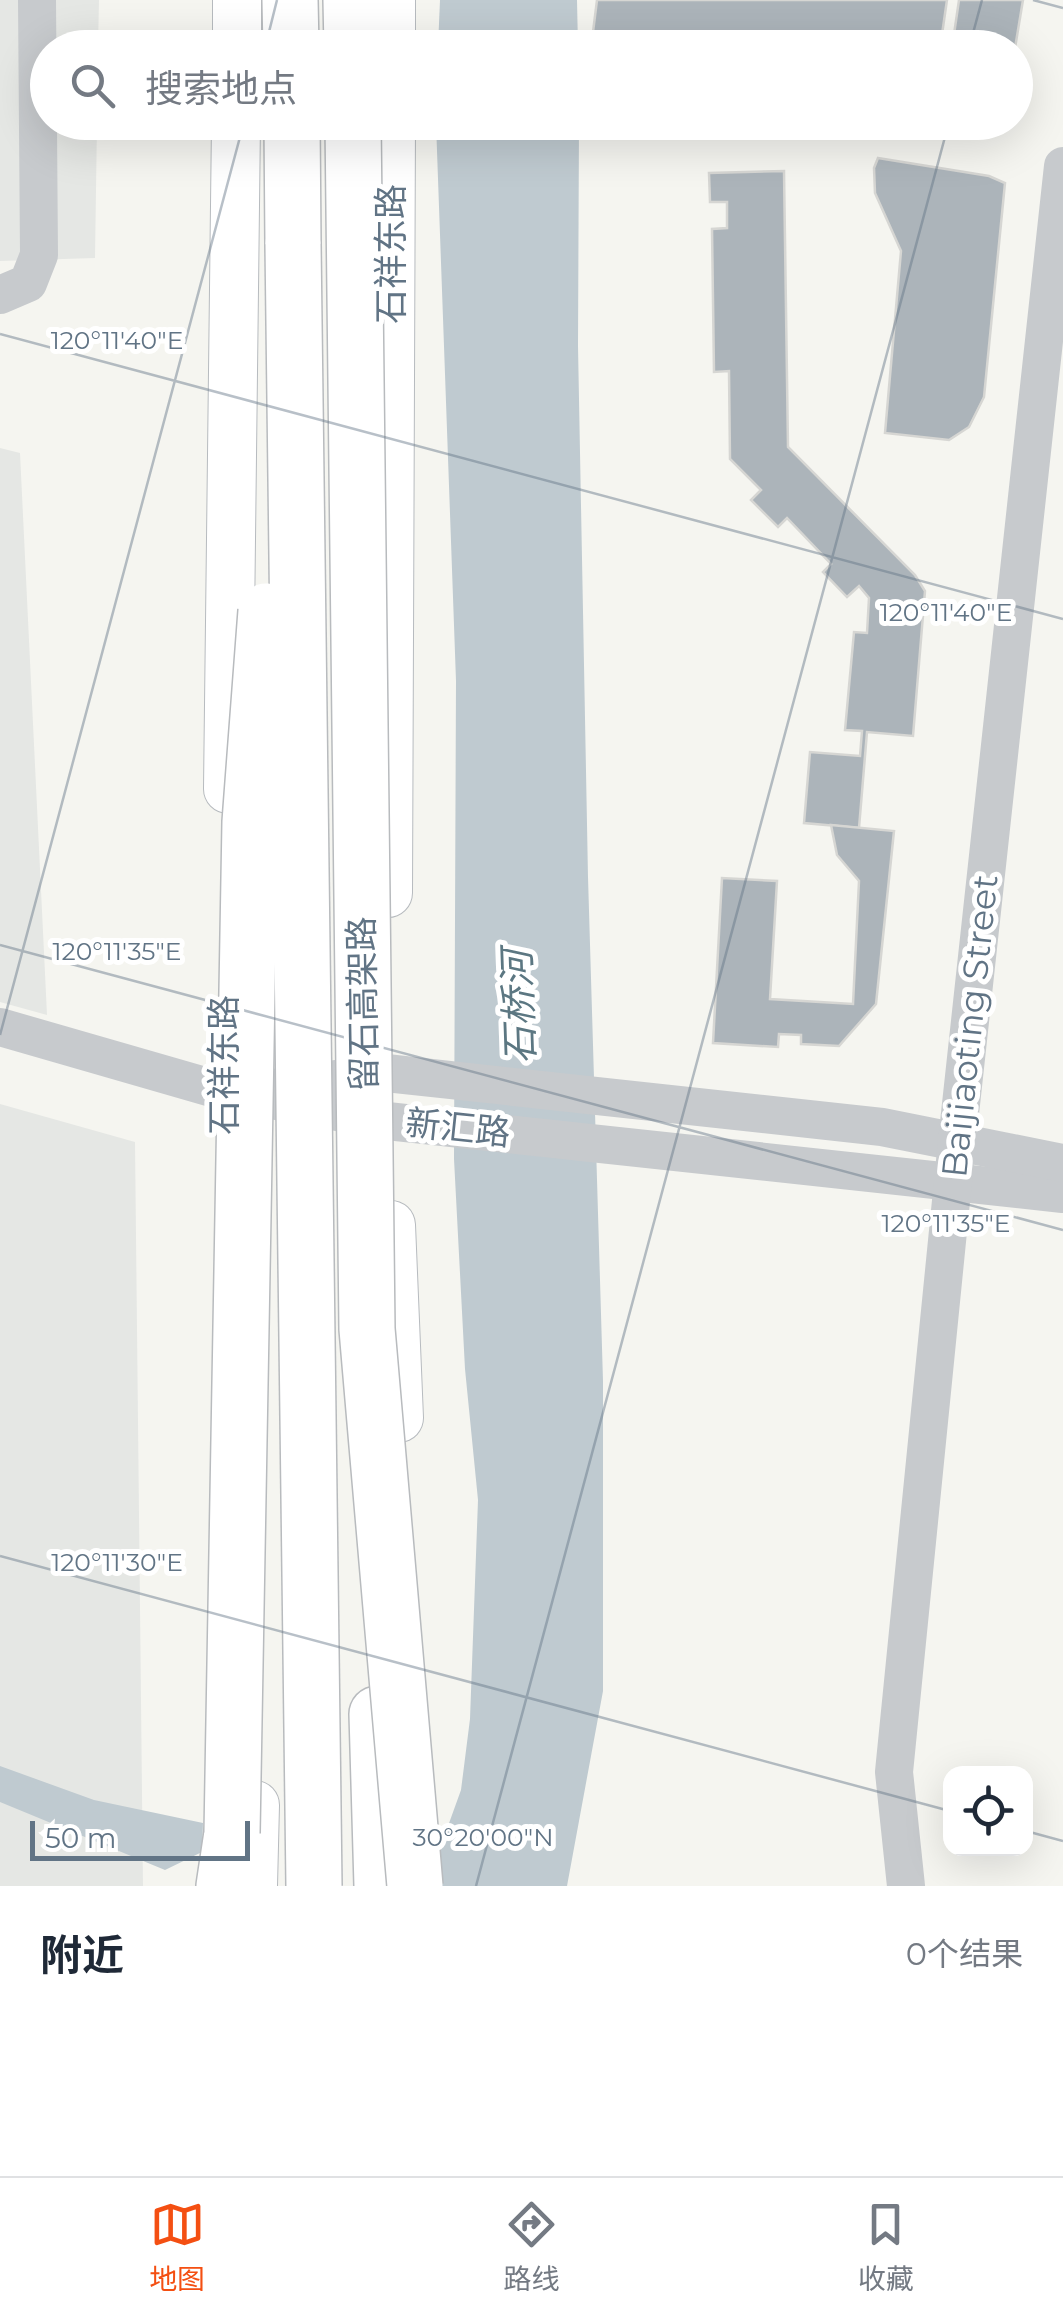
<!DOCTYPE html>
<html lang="zh">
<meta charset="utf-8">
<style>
:root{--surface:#fff;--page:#f6f6f7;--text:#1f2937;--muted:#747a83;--line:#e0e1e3;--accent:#f44f12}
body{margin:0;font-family:Montserrat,"Noto Sans SC",sans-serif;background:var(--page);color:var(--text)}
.controls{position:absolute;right:30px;bottom:30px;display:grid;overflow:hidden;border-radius:20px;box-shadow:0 10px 40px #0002}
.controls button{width:90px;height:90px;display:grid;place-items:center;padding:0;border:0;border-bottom:2px solid var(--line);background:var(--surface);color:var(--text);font:50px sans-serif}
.scale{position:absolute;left:30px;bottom:25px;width:220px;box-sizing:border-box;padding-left:10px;border:5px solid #617485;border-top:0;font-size:28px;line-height:35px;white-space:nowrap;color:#617485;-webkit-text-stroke:8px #fff;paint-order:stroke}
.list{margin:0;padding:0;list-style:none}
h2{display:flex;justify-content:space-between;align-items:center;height:130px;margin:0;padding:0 40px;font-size:42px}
h2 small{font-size:32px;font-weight:400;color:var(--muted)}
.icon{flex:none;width:55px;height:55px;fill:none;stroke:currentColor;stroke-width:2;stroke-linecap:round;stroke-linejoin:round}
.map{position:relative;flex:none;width:1063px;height:1886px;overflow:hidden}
.search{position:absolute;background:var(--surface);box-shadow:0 10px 40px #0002;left:30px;right:30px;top:30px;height:110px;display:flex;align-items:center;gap:25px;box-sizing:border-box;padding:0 35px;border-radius:55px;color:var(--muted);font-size:38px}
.sheet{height:290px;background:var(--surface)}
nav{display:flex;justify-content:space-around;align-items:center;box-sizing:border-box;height:140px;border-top:2px solid var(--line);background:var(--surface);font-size:28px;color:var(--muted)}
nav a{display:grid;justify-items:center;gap:5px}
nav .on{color:var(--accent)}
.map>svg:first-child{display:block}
.built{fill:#e5e7e4}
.water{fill:#bfcad0}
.building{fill:#acb4ba;stroke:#d6d6d3;stroke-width:2.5}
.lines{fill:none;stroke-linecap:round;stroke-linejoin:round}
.major-casing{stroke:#b7bbbf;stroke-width:50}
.highway-casing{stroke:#b8bbbe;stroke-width:58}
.minor{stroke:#c7cacd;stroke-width:38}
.major{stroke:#fff;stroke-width:48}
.highway{stroke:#fff;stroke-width:55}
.highway-bridge-casing{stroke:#b8bbbe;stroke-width:58;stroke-linecap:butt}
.highway-bridge{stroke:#fff;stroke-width:55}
.ticks{fill:none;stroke:#617485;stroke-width:2.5;stroke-opacity:0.45}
.labels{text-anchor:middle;stroke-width:10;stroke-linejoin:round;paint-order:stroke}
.street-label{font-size:35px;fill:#617485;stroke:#fff}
.water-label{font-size:38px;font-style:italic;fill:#5c7782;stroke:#fff}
.ticks-label{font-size:25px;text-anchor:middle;fill:#617485;stroke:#fff;stroke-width:10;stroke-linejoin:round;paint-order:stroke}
</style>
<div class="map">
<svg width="1063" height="1886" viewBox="0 0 1063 1886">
<rect width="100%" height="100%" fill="#f5f5f0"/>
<!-- built -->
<g class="built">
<polygon points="0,0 99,0 98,47 48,48 48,122 97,123 95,258 0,261"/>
<polygon points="0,448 20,453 47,1015 0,1002"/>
<polygon points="0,1104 135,1142 143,1886 0,1886"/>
</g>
<!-- water -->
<g class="water">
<polygon points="440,0 577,0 578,47 438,47"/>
<polygon points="436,123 579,123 578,346 588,877 603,1381 603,1691 567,1886 434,1886 435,1862 461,1790 470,1719 478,1500 465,1369 454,1159 456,681"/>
<polygon points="0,1766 94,1800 203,1823 202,1852 165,1870 0,1802"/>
</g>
<!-- building -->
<g class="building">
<polygon points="597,0 947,0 940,48 591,48"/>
<polygon points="959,0 1023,0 1015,48 952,48"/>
<polygon points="878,158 989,176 1005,183 984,397 969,427 949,440 885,433 901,251 875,193 874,168"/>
<polygon points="784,171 788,447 915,575 925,591 913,736 867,732 859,828 804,823 810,752 860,756 862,731 845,730 854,632 867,633 869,598 859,586 847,597 823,572 831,564 787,518 778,527 751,500 761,490 730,459 729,371 714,372 712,229 727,228 727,202 710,202 709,173"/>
<polygon points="831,825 894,831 876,1004 839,1046 801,1044 801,1035 779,1034 778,1047 713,1043 722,878 777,881 770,999 853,1004 859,881 837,855"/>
</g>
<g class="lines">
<!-- major casing -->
<g class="major-casing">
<g id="major">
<polyline points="237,48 237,0"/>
<polyline points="391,48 391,0"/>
<polyline points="228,789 236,122"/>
<polyline points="388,893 391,122"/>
<polyline points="391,1225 399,1418"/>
<polyline points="253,1886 255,1805"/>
</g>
</g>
<!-- highway casing -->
<g class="highway-casing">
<g id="highway">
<polyline points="290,0 291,48"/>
<polyline points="351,0 352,48"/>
<polyline points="292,122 293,244"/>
<polyline points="377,1714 382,1886"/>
<polyline points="224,1886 232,1833"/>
</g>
</g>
<!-- minor -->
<g class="minor">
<polyline points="0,295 28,283 39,255 37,0"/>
<polyline points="0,1027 222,1091 387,1121 1063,1194"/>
<polyline points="284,1085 386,1073 882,1127 1063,1163"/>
<polyline points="906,1886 894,1772 957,1141 1063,166"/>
</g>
<!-- major -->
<use href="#major" class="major"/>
<!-- highway -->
<use href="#highway" class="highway"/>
<!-- highway-bridge casing -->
<g class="highway-bridge-casing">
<g id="highway-bridge">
<polyline points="353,122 367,1329 415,1886"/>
<polyline points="293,244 314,1886"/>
<polyline points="232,1833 250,822 266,611"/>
</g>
</g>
<!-- highway-bridge -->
<use href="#highway-bridge" class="highway-bridge"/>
</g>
<!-- ticks -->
<path class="ticks" d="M 1033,0 L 1063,8M 265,48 L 277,0M 969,48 L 982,0M 0,334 L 1063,619M 0,945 L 1063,1230M 0,1035 L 244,122M 0,1556 L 950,1811M 1026,1831 L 1063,1841M 476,1886 L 949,122"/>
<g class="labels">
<!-- street labels -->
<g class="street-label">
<text transform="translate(391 254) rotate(-90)" y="12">石祥东路</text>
<text transform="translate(363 1004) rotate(-91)" y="12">留石高架路</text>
<text transform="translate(970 1026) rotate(-84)" y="12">Baijiaoting Street</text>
<text transform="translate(224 1065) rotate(-90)" y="12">石祥东路</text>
<text transform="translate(458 1128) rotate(6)" y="12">新汇路</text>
</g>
<!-- water labels -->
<g class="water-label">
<text transform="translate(519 1007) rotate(-92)" y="13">石桥河</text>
</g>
</g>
<g class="ticks-label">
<text x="117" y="349">120°11'40"E</text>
<text x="946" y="621">120°11'40"E</text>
<text x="117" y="960">120°11'35"E</text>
<text x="946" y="1232">120°11'35"E</text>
<text x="117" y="1571">120°11'30"E</text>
<text x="483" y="1846">30°20'00"N</text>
</g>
</svg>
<div class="controls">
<button><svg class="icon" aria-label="locate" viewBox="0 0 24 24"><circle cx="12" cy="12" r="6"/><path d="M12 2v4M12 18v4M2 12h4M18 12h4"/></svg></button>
</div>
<div class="scale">50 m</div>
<div class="search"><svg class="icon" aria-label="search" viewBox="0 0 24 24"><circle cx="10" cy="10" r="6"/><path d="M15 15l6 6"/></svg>搜索地点</div>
</div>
<section class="sheet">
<h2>附近<small>0个结果</small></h2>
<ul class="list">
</ul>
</section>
<nav>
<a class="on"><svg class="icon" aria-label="map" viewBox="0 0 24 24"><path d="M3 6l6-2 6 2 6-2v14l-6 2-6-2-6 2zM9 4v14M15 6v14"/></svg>地图</a>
<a><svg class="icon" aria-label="directions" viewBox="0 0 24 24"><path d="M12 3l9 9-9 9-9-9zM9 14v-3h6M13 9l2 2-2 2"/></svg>路线</a>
<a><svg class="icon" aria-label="saved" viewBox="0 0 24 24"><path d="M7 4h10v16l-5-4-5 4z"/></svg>收藏</a>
</nav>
